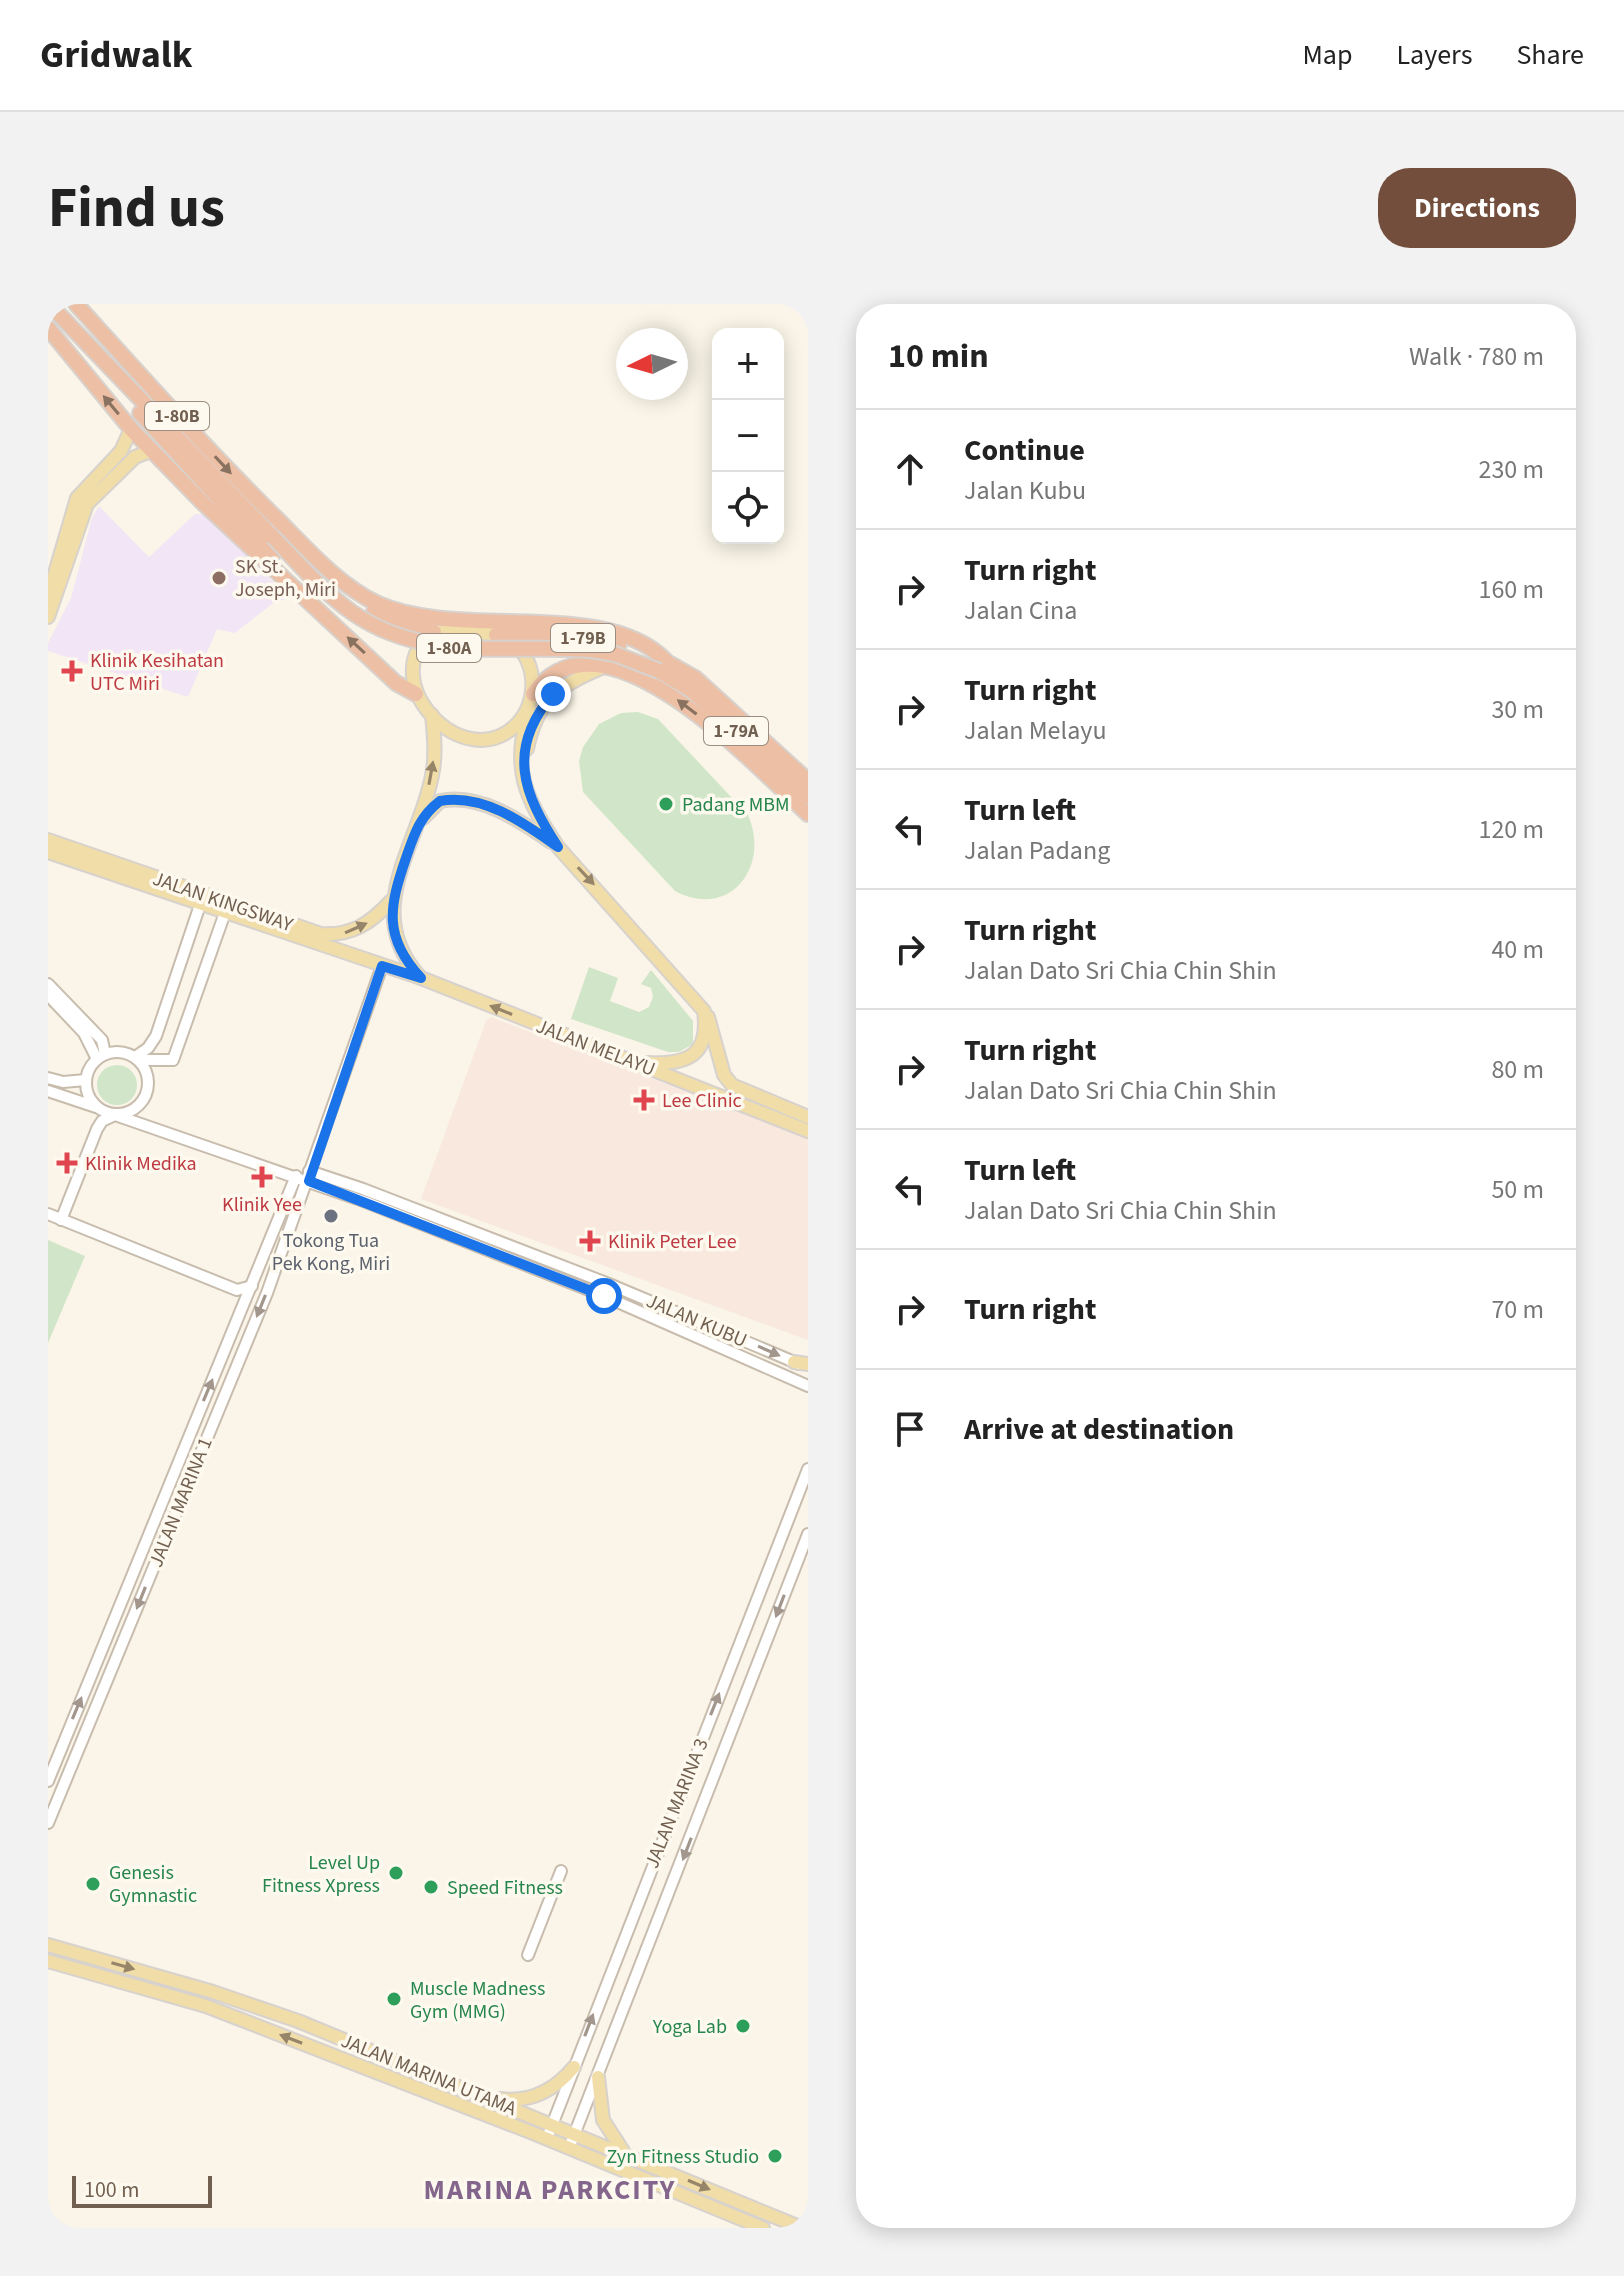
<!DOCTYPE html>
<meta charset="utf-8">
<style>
:root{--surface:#fff;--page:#f2f2f2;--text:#222;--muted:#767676;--line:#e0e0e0;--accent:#734e3c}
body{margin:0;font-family:"Source Sans 3",sans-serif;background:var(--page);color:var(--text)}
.controls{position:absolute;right:24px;top:24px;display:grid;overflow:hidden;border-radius:16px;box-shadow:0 4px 20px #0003}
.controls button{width:72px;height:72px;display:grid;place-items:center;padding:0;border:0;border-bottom:2px solid var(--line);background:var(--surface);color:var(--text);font:40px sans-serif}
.compass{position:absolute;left:568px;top:24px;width:72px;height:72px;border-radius:50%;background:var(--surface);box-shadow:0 4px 20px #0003;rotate:265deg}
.scale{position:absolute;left:24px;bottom:20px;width:140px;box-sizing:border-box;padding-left:8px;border:4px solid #715f4f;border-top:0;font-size:22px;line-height:28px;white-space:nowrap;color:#715f4f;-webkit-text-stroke:6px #fdf9ee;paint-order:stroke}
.stop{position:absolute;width:24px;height:24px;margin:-18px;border:6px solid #1a73e8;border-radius:50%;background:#fff}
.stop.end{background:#1a73e8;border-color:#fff;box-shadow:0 2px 8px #0008}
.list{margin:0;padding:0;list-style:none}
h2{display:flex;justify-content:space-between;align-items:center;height:104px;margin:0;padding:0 32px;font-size:34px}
h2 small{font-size:26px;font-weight:400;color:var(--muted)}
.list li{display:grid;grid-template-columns:52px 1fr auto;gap:24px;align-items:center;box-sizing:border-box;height:120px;padding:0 32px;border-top:2px solid var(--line)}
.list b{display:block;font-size:30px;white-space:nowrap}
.list p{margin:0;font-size:26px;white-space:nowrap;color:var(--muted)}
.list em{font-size:26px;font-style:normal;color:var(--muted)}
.icon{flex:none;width:44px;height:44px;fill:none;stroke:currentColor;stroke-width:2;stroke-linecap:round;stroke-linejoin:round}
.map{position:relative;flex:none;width:760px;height:1924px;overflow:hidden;border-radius:32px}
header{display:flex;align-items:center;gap:48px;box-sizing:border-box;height:112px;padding:0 40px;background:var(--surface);border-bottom:2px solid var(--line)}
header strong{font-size:38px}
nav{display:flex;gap:44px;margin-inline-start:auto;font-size:28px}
.intro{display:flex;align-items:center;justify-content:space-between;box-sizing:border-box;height:192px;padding:0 48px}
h1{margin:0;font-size:56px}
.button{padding:20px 36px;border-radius:32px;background:var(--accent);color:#fff;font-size:28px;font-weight:700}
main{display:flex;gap:48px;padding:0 48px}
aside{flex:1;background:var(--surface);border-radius:32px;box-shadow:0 4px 20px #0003}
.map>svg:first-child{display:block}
.commercial{fill:#f9e8dd}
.education{fill:#f2e5f6}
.green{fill:#d1e6c8}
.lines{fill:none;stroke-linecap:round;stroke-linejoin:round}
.minor-casing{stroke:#c8bcad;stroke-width:14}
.major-casing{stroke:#d7d2ce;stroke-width:16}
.highway-casing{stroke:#d7d2ce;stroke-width:18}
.minor{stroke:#fff;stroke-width:10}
.major{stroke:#f1dda8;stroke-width:12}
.highway{stroke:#edc0a6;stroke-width:14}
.highway-bridge-casing{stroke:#d7d2ce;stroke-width:18;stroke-linecap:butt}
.highway-bridge{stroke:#edc0a6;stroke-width:14}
.oneway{fill:#8a7260}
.oneway2{fill:#97856a}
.oneway3{fill:#a3978d}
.route{stroke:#1a73e8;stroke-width:10}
.education-dot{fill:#8d6e63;stroke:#fdf9ee;stroke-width:3}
.health-dot{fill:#e0444e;stroke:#fdf9ee;stroke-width:3}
.leisure-dot{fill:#2e9e5b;stroke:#fdf9ee;stroke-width:3}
.worship-dot{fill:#6b7280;stroke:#fdf9ee;stroke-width:3}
.labels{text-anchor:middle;stroke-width:7;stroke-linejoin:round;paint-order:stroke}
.shield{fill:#fdf9ee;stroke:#9b8d7f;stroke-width:2}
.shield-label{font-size:18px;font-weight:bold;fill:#715f4f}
.education-label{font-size:20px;fill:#785e54;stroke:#fdf9ee;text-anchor:start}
.health-label{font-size:20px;fill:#be3a42;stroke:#fdf9ee;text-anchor:start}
.leisure-label{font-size:20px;fill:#27864d;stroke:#fdf9ee;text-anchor:start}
.street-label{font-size:20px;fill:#715f4f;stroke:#fdf9ee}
.worship-label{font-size:20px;fill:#5b616d;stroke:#fdf9ee}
.district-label{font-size:28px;font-weight:bold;letter-spacing:2px;fill:#84668d;stroke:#fdf9ee}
</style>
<header>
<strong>Gridwalk</strong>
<nav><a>Map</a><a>Layers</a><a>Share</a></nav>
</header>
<div class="intro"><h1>Find us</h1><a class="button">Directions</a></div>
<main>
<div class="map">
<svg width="760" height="1924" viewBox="0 0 760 1924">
<rect width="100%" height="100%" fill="#faf5e8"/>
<!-- commercial -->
<polygon class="commercial" points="443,713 760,834 760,1036 373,895 438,717"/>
<!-- education -->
<polygon class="education" points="51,202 101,253 147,210 158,210 241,294 224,300 187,329 169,325 140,393 0,347 0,339 23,294 44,214"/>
<!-- green -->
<g class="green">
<path d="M 573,409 L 590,408 L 610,415 L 700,511 C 723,563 681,616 627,587 L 535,488 L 531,457 L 535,443 L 551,420 Z"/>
<polygon points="541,663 570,674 562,697 591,708 601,703 605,693 603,684 593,680 603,666 645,717 645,740 631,748 620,748 523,715"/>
<circle cx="69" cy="781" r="20"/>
<polygon points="0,936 37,952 0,1039"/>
</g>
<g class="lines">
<!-- minor casing -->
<g class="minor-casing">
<g id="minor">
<polyline points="0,680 54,736 57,750"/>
<polyline points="0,691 36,729 49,755"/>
<circle cx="69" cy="779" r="31"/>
<polyline points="87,753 100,744 108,732 155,592"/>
<polyline points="90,756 125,756 179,603"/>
<polyline points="0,774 15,778 38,776"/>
<polyline points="0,787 48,803"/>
<polyline points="261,867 315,885 561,980 751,1060"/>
<polyline points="0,910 189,986 204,982"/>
<polyline points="13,916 49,825 54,817 67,811 318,898 556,992 760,1082"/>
<polyline points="0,1477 248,872"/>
<polyline points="0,1519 219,989 334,662"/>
<polyline points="480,1651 513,1567"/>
<polyline points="499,1834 760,1165"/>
<polyline points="521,1844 760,1230"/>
</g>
</g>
<!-- major casing -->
<g class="major-casing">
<g id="major">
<polyline points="0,293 29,194 73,147 83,125"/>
<polyline points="0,313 39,200 87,153 105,146"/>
<path d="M 386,328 C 406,328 428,327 448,331 C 488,340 495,393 469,420 C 415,475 323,373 386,328 Z"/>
<path d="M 481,404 C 464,466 475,490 510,543 L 656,707 C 662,751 640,761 600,759"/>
<path d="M 479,445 C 489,396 510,382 553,364"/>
<path d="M 375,514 L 392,497 C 432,489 471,516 503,538"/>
<path d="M 0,536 L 273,630 C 304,632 323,619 343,597"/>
<polyline points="0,548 373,674 760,827"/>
<path d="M 372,673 C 311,606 373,539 385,466 C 388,448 386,429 384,411"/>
<polyline points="660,713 676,771 684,781 760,813"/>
<polyline points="746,1058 760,1060"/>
<polyline points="0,1641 165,1688 250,1717 754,1924"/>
<polyline points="0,1657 158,1702 485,1829 715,1924"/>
<polyline points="550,1773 555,1816 575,1847"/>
<path d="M 451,1795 C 482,1799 507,1786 526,1763"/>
</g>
</g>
<!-- highway casing -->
<g class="highway-casing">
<g id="highway">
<polyline points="1,0 225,233"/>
<path d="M 28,0 C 94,73 158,145 228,214 C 259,245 290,281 330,300 C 415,337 556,294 617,356"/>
<polyline points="0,24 83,125 155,199 348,379 368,390"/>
<polyline points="92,109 224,252"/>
<polyline points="326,307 345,317 386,328"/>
<polyline points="448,331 509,332 571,340"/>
<polyline points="610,353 647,374 760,477"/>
<polyline points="611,367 643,386 760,492"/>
<path d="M 485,390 C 554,293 707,462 760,510"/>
</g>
</g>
<!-- minor -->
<use href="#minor" class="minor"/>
<!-- major -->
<use href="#major" class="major"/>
<!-- highway -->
<use href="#highway" class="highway"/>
<!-- highway-bridge casing -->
<g class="highway-bridge-casing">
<path id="highway-bridge" d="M 225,233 C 250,259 275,288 305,309 C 377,359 461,340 543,346 L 567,350 L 611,367"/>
</g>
<!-- highway-bridge -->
<use href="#highway-bridge" class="highway-bridge"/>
</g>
<!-- one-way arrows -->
<defs><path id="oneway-solid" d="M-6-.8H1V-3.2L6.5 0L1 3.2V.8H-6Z" transform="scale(2)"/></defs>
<g class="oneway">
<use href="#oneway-solid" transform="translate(63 101) rotate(-130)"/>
<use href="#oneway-solid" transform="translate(175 161) rotate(47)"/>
<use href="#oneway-solid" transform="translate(308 341) rotate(-137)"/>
<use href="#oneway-solid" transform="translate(639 403) rotate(-143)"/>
</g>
<g class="oneway2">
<use href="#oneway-solid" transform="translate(383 469) rotate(-80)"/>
<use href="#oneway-solid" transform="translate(538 572) rotate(47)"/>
<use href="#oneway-solid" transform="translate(308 624) rotate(-24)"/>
<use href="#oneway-solid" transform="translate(453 706) rotate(-158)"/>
<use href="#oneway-solid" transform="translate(75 1662) rotate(16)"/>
<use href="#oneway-solid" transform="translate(243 1735) rotate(-159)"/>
<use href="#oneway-solid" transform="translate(651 1881) rotate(23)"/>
</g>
<g class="oneway3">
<use href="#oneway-solid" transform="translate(213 1002) rotate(112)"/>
<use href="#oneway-solid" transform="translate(721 1047) rotate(24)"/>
<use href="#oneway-solid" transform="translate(160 1086) rotate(-67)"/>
<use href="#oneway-solid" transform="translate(93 1294) rotate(112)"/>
<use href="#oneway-solid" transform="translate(732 1302) rotate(111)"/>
<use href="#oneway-solid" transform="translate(667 1400) rotate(-68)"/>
<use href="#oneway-solid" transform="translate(29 1404) rotate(-67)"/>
<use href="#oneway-solid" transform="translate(639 1545) rotate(111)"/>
<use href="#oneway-solid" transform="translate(541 1721) rotate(-69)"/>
</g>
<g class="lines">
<!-- route -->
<path class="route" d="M 505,390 C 458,445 475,490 510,543 C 476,519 435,489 392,497 C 371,513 366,531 358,554 C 341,603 335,633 373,674 L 334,662 L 261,877 L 556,992"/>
</g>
<!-- markers -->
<circle class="education-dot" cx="171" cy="274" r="8"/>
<g class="health-dot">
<path d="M20 355h8v8h8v8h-8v8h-8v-8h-8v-8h8z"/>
<path d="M592 784h8v8h8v8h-8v8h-8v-8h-8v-8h8z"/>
<path d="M15 847h8v8h8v8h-8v8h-8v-8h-8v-8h8z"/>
<path d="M210 861h8v8h8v8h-8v8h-8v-8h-8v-8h8z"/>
<path d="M538 925h8v8h8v8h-8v8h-8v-8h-8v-8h8z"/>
</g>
<g class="leisure-dot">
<circle cx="618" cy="500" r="8"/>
<circle cx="348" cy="1569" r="8"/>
<circle cx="45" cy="1580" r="8"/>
<circle cx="383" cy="1583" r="8"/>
<circle cx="346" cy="1695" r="8"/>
<circle cx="695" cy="1722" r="8"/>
<circle cx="727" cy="1852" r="8"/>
</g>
<circle class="worship-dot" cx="283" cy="912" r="8"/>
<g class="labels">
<!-- shield labels -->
<g class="shield">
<rect x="97" y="98" width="64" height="28" rx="6"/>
<rect x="503" y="320" width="64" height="28" rx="6"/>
<rect x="369" y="330" width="64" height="28" rx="6"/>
<rect x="656" y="413" width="64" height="28" rx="6"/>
</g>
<g class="shield-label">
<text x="129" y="118">1-80B</text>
<text x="535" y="340">1-79B</text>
<text x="401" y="350">1-80A</text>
<text x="688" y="433">1-79A</text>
</g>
<!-- education labels -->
<g class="education-label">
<text x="187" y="269">SK St.<tspan x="187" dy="23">Joseph, Miri</tspan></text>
</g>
<!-- health labels -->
<g class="health-label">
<text x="42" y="363">Klinik Kesihatan<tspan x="42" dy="23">UTC Miri</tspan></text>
<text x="614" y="803">Lee Clinic</text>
<text x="37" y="866">Klinik Medika</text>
<text x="214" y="907" text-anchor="middle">Klinik Yee</text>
<text x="560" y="944">Klinik Peter Lee</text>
</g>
<!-- leisure labels -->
<g class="leisure-label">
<text x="634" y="507">Padang MBM</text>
<text x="332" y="1565" text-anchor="end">Level Up<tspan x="332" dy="23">Fitness Xpress</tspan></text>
<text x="61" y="1575">Genesis<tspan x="61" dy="23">Gymnastic</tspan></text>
<text x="399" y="1590">Speed Fitness</text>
<text x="362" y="1691">Muscle Madness<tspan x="362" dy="23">Gym (MMG)</tspan></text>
<text x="679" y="1729" text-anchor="end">Yoga Lab</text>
<text x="711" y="1859" text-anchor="end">Zyn Fitness Studio</text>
</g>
<!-- street labels -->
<g class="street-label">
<text transform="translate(175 597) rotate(19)" y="7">JALAN KINGSWAY</text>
<text transform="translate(548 743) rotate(21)" y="7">JALAN MELAYU</text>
<text transform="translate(649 1016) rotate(23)" y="7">JALAN KUBU</text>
<text transform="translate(132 1198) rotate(-68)" y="7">JALAN MARINA 1</text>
<text transform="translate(628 1499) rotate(-68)" y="7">JALAN MARINA 3</text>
<text transform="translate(381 1770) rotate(22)" y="7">JALAN MARINA UTAMA</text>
</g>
<!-- worship labels -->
<g class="worship-label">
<text x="283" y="943">Tokong Tua<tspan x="283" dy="23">Pek Kong, Miri</tspan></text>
</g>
<!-- district labels -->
<g class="district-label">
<text x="502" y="1895">MARINA PARKCITY</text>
</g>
</g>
</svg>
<div class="controls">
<button>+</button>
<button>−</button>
<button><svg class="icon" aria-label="locate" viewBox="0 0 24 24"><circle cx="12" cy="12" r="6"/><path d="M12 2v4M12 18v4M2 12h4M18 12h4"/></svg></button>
</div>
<svg class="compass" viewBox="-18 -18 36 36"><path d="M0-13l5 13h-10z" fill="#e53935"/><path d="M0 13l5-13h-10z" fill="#767676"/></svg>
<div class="scale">100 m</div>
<div class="stop" style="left:556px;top:992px"></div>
<div class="stop end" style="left:505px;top:390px"></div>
</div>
<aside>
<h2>10 min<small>Walk · 780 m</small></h2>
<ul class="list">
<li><svg class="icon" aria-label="ahead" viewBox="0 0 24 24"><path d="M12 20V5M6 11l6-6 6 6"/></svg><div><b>Continue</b><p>Jalan Kubu</p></div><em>230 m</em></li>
<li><svg class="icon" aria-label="right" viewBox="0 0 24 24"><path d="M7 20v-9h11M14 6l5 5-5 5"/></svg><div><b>Turn right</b><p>Jalan Cina</p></div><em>160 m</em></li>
<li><svg class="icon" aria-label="right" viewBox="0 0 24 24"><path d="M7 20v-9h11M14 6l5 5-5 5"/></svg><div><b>Turn right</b><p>Jalan Melayu</p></div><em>30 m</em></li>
<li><svg class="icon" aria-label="left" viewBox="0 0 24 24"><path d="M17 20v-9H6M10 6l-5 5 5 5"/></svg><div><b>Turn left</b><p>Jalan Padang</p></div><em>120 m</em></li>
<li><svg class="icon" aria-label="right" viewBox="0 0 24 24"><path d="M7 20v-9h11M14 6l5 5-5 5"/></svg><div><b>Turn right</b><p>Jalan Dato Sri Chia Chin Shin</p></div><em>40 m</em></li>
<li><svg class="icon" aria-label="right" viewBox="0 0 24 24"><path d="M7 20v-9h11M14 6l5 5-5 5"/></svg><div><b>Turn right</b><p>Jalan Dato Sri Chia Chin Shin</p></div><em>80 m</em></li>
<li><svg class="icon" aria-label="left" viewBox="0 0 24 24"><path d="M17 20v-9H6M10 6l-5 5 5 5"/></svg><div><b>Turn left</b><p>Jalan Dato Sri Chia Chin Shin</p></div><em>50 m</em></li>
<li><svg class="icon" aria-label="right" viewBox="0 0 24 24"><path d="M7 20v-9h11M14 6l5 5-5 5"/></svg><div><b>Turn right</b></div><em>70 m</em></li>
<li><svg class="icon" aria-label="arrive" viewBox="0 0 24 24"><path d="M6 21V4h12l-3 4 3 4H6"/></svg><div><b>Arrive at destination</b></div></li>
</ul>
</aside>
</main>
